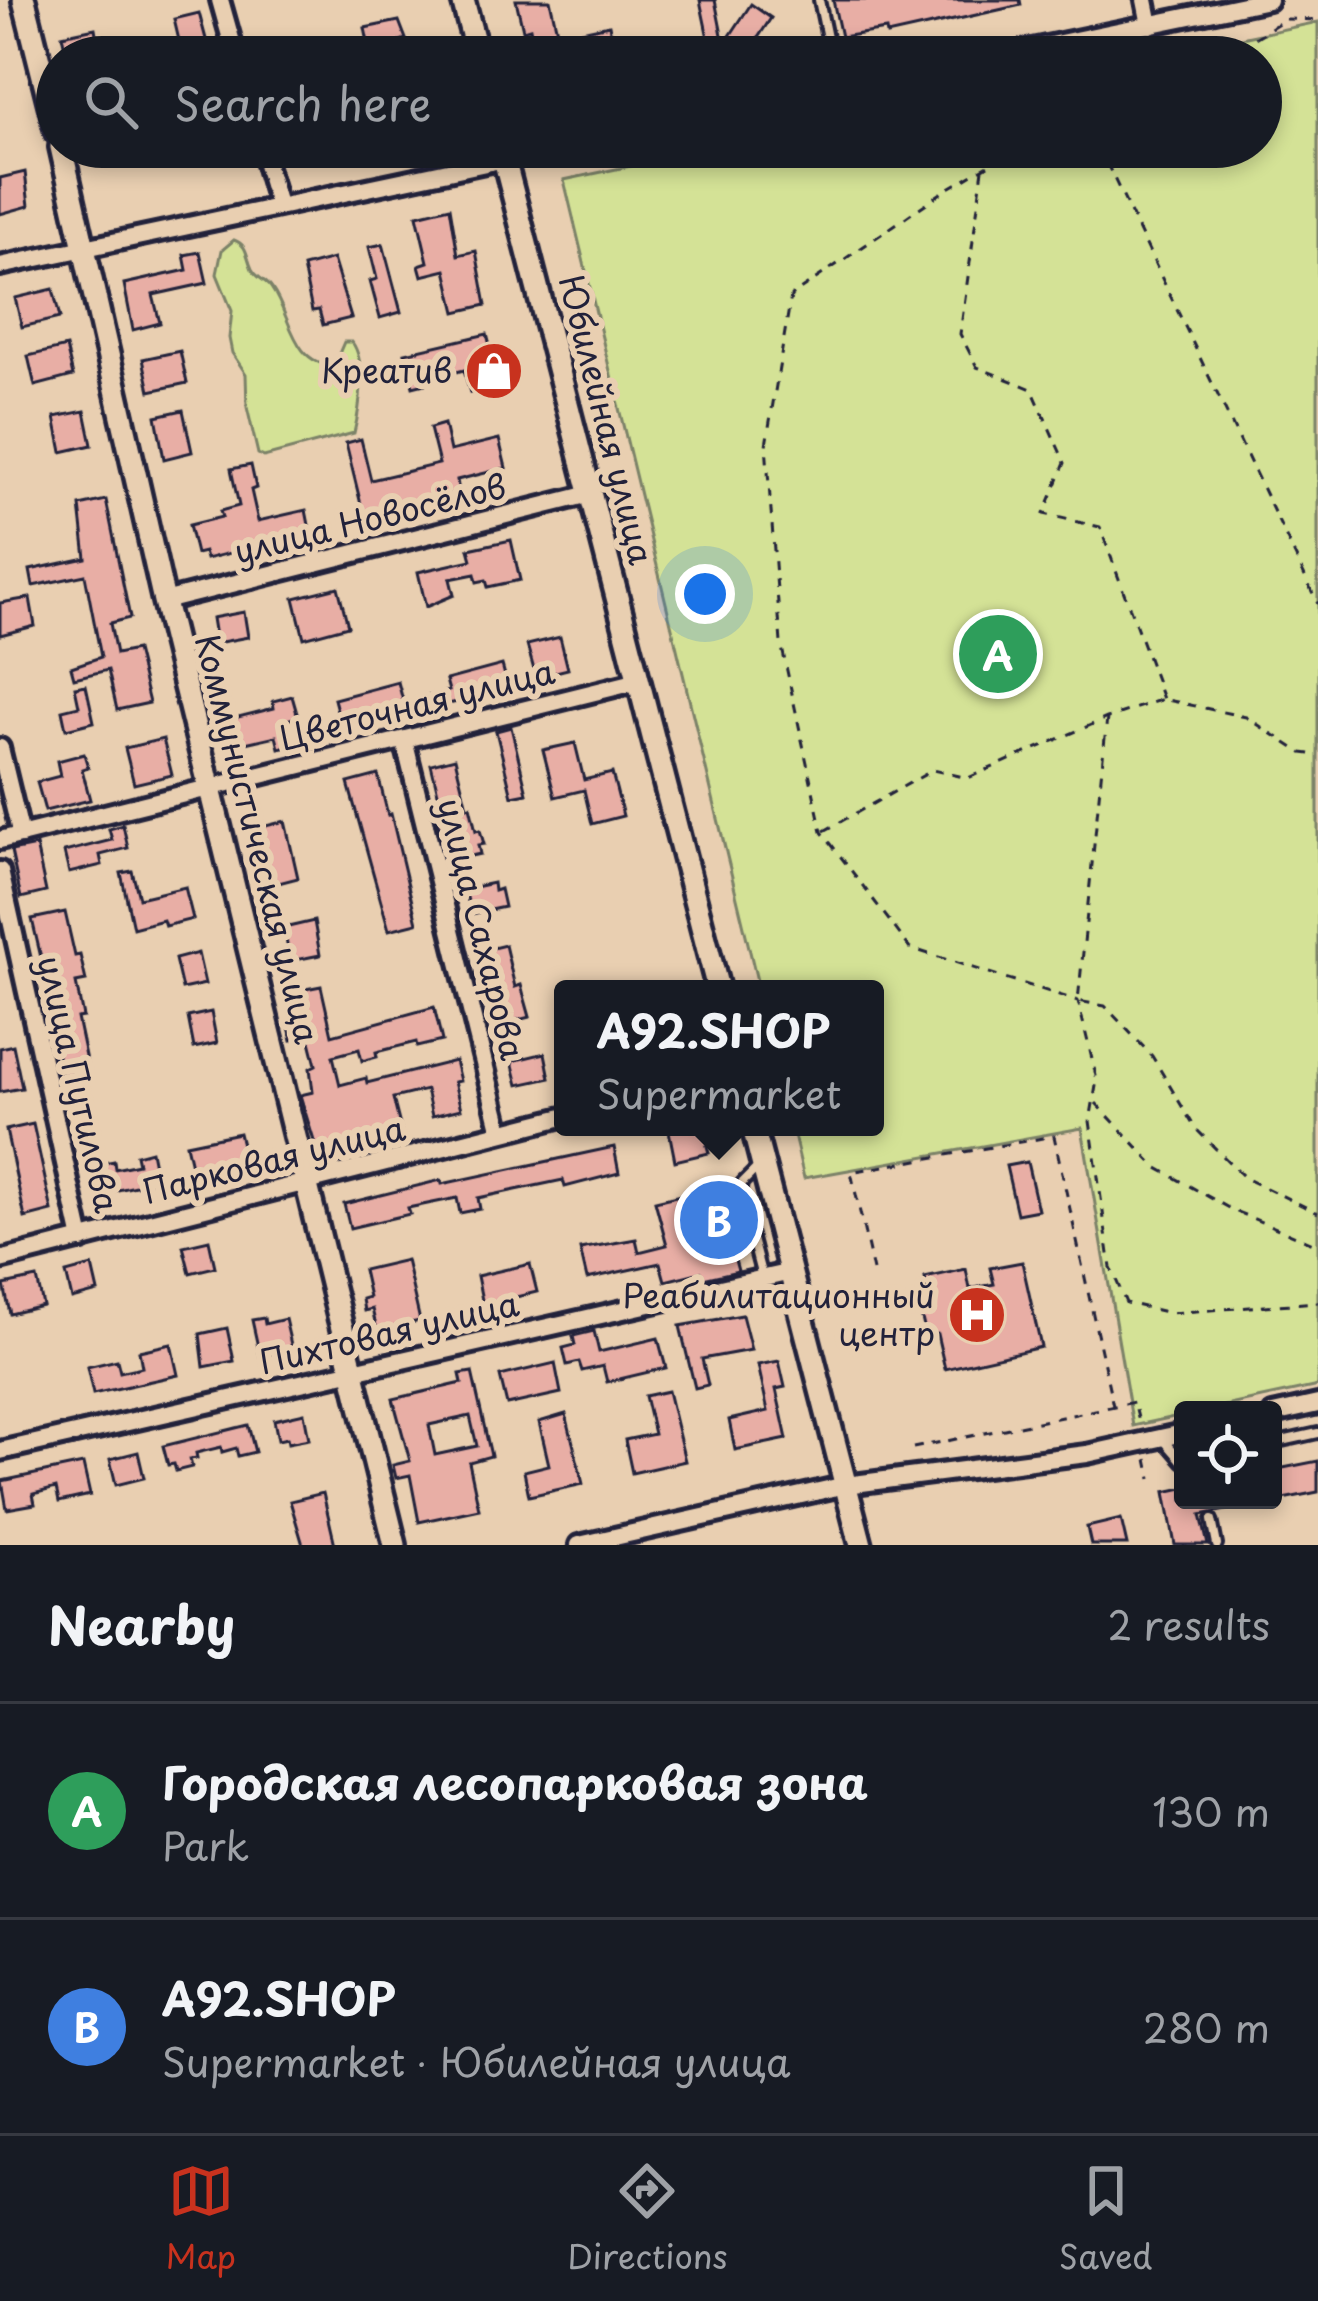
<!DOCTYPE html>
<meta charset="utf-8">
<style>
:root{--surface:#171b24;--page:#242831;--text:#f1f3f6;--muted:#9ea1a6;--line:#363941;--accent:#c8321e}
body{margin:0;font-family:"Playpen Sans",sans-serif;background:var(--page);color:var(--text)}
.controls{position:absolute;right:36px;bottom:36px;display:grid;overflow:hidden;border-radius:12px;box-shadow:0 6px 18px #0003}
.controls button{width:108px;height:108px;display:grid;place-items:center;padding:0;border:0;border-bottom:3px solid var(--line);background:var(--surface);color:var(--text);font:60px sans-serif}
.you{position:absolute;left:705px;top:594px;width:42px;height:42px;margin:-30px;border:9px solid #fff;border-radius:50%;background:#1a73e8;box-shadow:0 0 0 18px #1a73e833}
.badge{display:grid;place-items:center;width:78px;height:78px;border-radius:50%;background:var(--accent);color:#fff;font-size:39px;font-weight:700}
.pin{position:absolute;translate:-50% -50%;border:6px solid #fff;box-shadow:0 3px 12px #0006}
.popup{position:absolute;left:554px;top:980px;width:330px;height:156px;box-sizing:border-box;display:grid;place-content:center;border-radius:12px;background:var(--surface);filter:drop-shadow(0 3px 9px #0005);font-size:39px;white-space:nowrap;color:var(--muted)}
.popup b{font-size:45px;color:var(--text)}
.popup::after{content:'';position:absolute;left:50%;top:100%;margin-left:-24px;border:24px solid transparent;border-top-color:var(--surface)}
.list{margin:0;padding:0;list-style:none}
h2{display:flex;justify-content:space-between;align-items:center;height:156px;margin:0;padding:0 48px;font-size:51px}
h2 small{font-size:39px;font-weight:400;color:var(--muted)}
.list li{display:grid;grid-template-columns:78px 1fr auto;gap:36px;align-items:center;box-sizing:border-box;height:216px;padding:0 48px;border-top:3px solid var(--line)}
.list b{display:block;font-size:45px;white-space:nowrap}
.list p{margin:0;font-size:39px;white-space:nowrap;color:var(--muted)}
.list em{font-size:39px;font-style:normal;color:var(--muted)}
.icon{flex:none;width:66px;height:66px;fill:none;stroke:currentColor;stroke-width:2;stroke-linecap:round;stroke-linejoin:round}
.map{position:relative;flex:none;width:1318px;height:1545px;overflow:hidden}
.search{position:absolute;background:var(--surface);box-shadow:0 6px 18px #0003;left:36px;right:36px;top:36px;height:132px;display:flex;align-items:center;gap:30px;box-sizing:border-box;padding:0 42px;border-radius:66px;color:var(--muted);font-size:45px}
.sheet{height:588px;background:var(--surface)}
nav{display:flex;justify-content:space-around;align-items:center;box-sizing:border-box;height:168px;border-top:3px solid var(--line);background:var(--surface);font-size:33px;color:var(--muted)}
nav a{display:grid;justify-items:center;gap:6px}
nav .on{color:var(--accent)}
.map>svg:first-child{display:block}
.green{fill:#d4e296;stroke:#7b8268;stroke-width:3}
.building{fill:#e8aea5;stroke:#22223b;stroke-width:3;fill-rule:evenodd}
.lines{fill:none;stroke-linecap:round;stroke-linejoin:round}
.service-casing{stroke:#22223b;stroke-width:16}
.minor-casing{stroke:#22223b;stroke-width:26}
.tertiary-casing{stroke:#22223b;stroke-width:30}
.path{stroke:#22223b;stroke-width:3;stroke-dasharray:9 9;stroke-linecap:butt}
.service{stroke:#e9cfb1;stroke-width:8}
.minor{stroke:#e9cfb1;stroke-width:16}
.tertiary{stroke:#e9cfb1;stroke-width:21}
.labels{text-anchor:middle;stroke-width:12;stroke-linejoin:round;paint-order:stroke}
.poi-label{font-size:33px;fill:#22223b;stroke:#e9cfb1;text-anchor:end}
.street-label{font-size:33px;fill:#22223b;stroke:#e9cfb1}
</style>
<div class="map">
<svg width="1318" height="1545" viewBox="0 0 1318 1545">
<rect width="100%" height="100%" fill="#e9cfb1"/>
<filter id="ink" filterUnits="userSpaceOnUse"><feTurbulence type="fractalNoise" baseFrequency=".00833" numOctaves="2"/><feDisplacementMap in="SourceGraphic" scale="24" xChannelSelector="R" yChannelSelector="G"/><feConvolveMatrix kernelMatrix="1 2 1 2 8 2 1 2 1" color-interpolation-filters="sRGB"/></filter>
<g filter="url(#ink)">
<!-- green -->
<g class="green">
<polygon points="1318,22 1318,1386 1206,1410 1183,1410 1183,1415 1133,1426 1082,1128 804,1178 792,1127 875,1127 875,989 759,989 564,180 721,147 1261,147 1261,57 1150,57"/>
<path d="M 234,240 C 248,245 246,256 252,269 C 257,279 267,280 272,289 C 291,315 292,365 334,365 L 344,342 L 352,342 C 367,363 360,408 354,433 L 264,457 L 258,454 L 247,407 L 246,374 L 232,353 L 229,338 L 232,311 L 217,274 L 222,250 Z"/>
</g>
<!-- building -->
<g class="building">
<polygon points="516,0 550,0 558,36 609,25 613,45 562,57 536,57 530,28 523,30"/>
<polygon points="700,0 715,0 724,45 751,4 771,18 752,47 779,41 783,57 712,57"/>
<polygon points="833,0 1020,0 1021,5 887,35 886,30 841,37"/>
<polygon points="199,13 207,43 181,49 174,19"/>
<polygon points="399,21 406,39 400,41 403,54 371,57 365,28"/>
<polygon points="95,28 100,57 67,57 62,35"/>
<polygon points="25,172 29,206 0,214 0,178"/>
<polygon points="450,207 458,255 476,251 486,305 456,312 446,270 422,276 419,265 428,262 417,215"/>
<polygon points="383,244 401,312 380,318 370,281 377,279 369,247"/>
<polygon points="200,252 207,283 153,295 160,323 133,330 124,284 187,270 184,255"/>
<polygon points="333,259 351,318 323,325 319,310 312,311 303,267"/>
<polygon points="53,289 60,318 22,327 15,298"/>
<polygon points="487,334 500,385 470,393 464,370 424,380 425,384 413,387 405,353"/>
<polygon points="66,347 73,376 35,386 28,356"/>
<polygon points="180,351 187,383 150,391 143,359"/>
<polygon points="183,410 192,452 164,459 156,416"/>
<polygon points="85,411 92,445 62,452 55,417"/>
<polygon points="444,424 450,451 499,439 506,468 457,480 459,492 378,510 381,521 366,525 346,443 361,439 371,480 439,464 430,428"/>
<polygon points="251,465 256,488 251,490 258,521 306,510 311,535 264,545 267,555 252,559 250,548 206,559 204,552 196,554 189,525 222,517 220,511 239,506 231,469"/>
<polygon points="106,500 130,618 110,623 116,654 136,650 149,703 117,710 108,670 74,678 71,667 101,657 85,575 33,586 30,570 86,558 80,506"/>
<polygon points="511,540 520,580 488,587 486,580 477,582 475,574 450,579 454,595 426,607 418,572 472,560 469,549"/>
<polygon points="338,587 348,626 304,638 294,598"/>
<polygon points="30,598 35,626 0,635 0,603"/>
<polygon points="244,612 248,637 216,643 212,618"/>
<polygon points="560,637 568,669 536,677 527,645"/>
<polygon points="502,665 509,690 440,706 441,711 420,716 416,699 449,691 446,680"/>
<polygon points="398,682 406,712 342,729 334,699"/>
<polygon points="86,685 94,722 66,729 62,710 79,706 75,687"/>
<polygon points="292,696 298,717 286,720 292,745 279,748 276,736 232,746 226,720 274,708 273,701"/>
<polygon points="511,727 527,793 512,796 496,731"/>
<polygon points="163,739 172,775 134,784 125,748"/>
<polygon points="575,743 584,780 612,773 623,816 592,824 584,790 555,797 543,750"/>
<polygon points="84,754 88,767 82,769 90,800 45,811 37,782 60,776 57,761"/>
<polygon points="455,758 467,807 470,806 476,831 480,830 484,844 478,845 480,854 457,859 448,825 439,827 433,802 440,801 431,764"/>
<polygon points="378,775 388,815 391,814 417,923 389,930 348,783"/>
<polygon points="285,821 298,878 267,886 254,829"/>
<polygon points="123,825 128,848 100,855 102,865 69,873 64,852 112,840 109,829"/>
<polygon points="36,846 46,892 21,898 11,851"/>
<polygon points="132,871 139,898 185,887 193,919 165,926 163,920 133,928 121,873"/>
<polygon points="493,883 494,891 500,889 504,907 471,914 465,889"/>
<polygon points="65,912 75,956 80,955 86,981 76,983 83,1017 77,1018 88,1070 62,1075 54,1036 59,1035 32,919"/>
<polygon points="314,921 320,955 290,961 284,928"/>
<polygon points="505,945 515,987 521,985 530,1017 502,1024 480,951"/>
<polygon points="198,953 205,984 182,989 175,959"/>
<polygon points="321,986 332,1035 434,1007 442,1041 417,1047 416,1042 376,1052 377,1057 362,1061 359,1049 333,1056 340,1085 366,1078 367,1083 455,1061 460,1081 454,1082 461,1109 432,1116 426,1090 393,1098 401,1130 317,1151 300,1095 313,1092 310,1068 316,1065 309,1037 292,1040 289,1026 297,1024 290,992"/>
<polygon points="211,1012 217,1043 194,1048 188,1017"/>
<polygon points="13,1045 22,1088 0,1092 0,1048"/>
<polygon points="545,1053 550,1078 518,1085 512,1061"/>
<polygon points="33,1124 52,1211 25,1218 6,1130"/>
<polygon points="686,1127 708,1127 712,1145 707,1146 709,1153 675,1161 669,1131"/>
<polygon points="239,1133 246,1161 193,1174 186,1144"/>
<polygon points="614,1147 619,1173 565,1187 563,1180 478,1198 480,1209 460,1213 457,1198 408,1208 410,1214 350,1228 344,1204 441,1180 442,1184"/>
<polygon points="151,1151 157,1181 105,1193 99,1164 114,1161 115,1169 138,1164 136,1155"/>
<polygon points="1027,1162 1038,1210 1017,1214 1006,1166"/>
<polygon points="718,1186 723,1206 730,1204 733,1217 724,1220 738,1271 703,1279 701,1272 665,1281 660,1263 587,1279 580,1249 636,1239 639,1252 667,1245 655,1201"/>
<polygon points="209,1240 215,1267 190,1273 183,1246"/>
<polygon points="406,1260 420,1321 377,1330 372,1309 364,1311 362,1299 369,1297 363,1270"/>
<polygon points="1022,1262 1041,1347 945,1369 937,1334 926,1336 918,1301 929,1299 925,1278 966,1269 970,1289 994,1284 990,1268"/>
<polygon points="530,1264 537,1292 483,1305 477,1276"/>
<polygon points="92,1266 98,1292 72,1299 66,1273"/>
<polygon points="37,1278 43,1306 10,1314 4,1285"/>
<polygon points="742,1315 751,1350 702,1359 708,1385 695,1388 680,1326"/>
<polygon points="264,1318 265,1324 285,1319 292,1349 260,1356 252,1320"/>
<polygon points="227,1328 234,1361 204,1367 200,1334"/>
<polygon points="594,1331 599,1352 658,1338 666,1368 607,1382 603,1366 582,1371 579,1362 567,1365 563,1348 575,1345 573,1336"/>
<polygon points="171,1344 178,1375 93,1394 87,1367 117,1360 120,1372 142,1367 139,1351"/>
<polygon points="779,1361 785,1387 776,1389 787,1439 735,1450 729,1420 768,1411 758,1365"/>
<polygon points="555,1363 561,1393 507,1405 500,1376"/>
<path d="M 472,1372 L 491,1456 L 469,1462 L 479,1509 L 419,1522 L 410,1475 L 396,1478 L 393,1465 L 410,1461 L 393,1399 L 462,1383 L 460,1374 ZM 470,1416 L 477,1446 L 435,1455 L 429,1425 Z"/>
<polygon points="668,1391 685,1461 632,1473 625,1440 654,1434 645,1396"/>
<polygon points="304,1413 309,1439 288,1443 287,1438 278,1440 274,1420"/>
<polygon points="566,1414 583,1484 529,1496 524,1471 549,1465 539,1422"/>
<polygon points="248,1425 255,1452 238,1456 236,1448 222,1452 221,1447 196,1453 197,1458 190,1459 192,1467 176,1471 174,1464 168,1465 163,1446"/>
<polygon points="138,1452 144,1478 116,1485 110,1459"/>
<polygon points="1318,1461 1318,1492 1273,1501 1273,1470"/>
<polygon points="83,1464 90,1495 59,1502 56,1488 33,1494 35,1504 7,1509 2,1481"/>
<polygon points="1183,1488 1183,1500 1246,1500 1246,1506 1201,1515 1208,1545 1175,1545 1165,1492"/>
<polygon points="323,1493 335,1545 303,1545 290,1501"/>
<polygon points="1121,1519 1127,1545 1091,1545 1087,1527"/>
</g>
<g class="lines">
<!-- service casing -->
<g class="service-casing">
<g id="service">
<polyline points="819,0 831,57"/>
<polyline points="760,1165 742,1183 740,1194 762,1277"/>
<polyline points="1163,1439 1183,1462"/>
<polyline points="1273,1443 1318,1433"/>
<polyline points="1212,1520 1217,1545"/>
</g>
</g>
<!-- minor casing -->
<g class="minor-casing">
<g id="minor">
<polyline points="220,0 236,57"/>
<polyline points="1145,0 1150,25"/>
<polyline points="993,57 1268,0"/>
<polyline points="261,147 278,205"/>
<polyline points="0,266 561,147"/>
<polyline points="164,601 590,494"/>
<polyline points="404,740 501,1132"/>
<polyline points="0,748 21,835"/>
<polyline points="0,840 639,681"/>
<polyline points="0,871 82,1240"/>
<polyline points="0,1260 563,1117"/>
<polyline points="1273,1414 1318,1404"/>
<polyline points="0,1451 791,1272"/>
<polyline points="579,1545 846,1485 1087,1454 1183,1433"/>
</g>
</g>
<!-- tertiary casing -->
<g class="tertiary-casing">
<g id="tertiary">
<polyline points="24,0 57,132"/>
<polyline points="463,0 478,57"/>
<polyline points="61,147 164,601 395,1545"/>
<polyline points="501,147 718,989"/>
<polyline points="753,1127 861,1545"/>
</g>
</g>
<!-- path -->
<g class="path">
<polyline points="1225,57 1285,19 1318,20"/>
<polyline points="1019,147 944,191 791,296 766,445 781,643 822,832 910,948 1078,1001 1097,1080 1090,1121 1111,1268 1126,1303 1170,1313 1318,1302"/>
<polyline points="1099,147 1318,604"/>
<polyline points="983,169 960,334 977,367 1032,389 1065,463 1044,514 1100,527 1163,699"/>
<polyline points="1107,718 1078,1001 1105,1006 1152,1056 1195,1128 1245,1178 1318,1213"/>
<polyline points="824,831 933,770 968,778 1107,718 1163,699 1246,717 1302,753 1318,755"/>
<polyline points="1096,1103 1156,1167 1232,1210 1318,1245"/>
<polyline points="873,1271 851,1172 1054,1136 1113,1406"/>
<polyline points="913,1448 1134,1402 1140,1426"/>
<polyline points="1147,1459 1151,1479"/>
</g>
<!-- service -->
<use href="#service" class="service"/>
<!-- minor -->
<use href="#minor" class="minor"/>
<!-- tertiary -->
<use href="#tertiary" class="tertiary"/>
</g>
</g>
<!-- icons -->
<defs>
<g id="shop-disc" transform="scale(3)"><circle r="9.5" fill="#c8321e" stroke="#e9cfb1"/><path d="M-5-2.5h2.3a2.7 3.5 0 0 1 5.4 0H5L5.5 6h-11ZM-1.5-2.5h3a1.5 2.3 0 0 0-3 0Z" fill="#fff"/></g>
<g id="hospital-disc" transform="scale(3)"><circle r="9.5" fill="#c8321e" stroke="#e9cfb1"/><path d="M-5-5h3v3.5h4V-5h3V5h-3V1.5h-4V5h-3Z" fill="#fff"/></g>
</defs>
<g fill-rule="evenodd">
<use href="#shop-disc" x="494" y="371"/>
<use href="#hospital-disc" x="977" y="1315"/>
</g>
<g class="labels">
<!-- poi labels -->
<g class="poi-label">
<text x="452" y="383">Креатив</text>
<text x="935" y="1308">Реабилитационный<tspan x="935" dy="38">центр</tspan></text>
</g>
<!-- street labels -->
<g class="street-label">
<text transform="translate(606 420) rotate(76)" y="12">Юбилейная улица</text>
<text transform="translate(370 519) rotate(-14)" y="12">улица Новосёлов</text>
<text transform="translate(417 705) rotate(-14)" y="12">Цветочная улица</text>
<text transform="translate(257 839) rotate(76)" y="12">Коммунистическая улица</text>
<text transform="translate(481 929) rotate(76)" y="12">улица Сахарова</text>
<text transform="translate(78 1084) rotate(77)" y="12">улица Путилова</text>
<text transform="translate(274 1160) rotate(-14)" y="12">Парковая улица</text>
<text transform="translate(389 1333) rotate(-13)" y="12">Пихтовая улица</text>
</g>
</g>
</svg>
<div class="controls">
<button><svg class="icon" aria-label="locate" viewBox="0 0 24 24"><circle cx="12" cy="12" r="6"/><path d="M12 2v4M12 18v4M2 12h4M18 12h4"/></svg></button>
</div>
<div class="you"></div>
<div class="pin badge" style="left:998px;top:654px;background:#2e9e5b">A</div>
<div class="pin badge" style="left:719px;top:1220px;background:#3f7fe0">B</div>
<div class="popup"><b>A92.SHOP</b>Supermarket</div>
<div class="search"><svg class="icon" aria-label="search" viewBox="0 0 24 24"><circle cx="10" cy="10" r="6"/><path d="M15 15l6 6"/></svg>Search here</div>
</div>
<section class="sheet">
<h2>Nearby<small>2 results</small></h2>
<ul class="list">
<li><span class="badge" style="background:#2e9e5b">A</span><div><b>Городская лесопарковая зона</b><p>Park</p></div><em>130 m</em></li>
<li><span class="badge" style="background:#3f7fe0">B</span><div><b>A92.SHOP</b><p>Supermarket · Юбилейная улица</p></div><em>280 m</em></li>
</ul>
</section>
<nav>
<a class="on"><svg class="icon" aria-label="map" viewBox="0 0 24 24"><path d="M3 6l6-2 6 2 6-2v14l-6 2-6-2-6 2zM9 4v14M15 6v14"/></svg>Map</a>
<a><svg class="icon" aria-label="directions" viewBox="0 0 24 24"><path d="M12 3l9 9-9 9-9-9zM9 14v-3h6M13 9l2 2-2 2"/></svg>Directions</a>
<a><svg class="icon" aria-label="saved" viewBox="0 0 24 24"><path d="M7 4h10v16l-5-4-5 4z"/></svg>Saved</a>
</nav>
